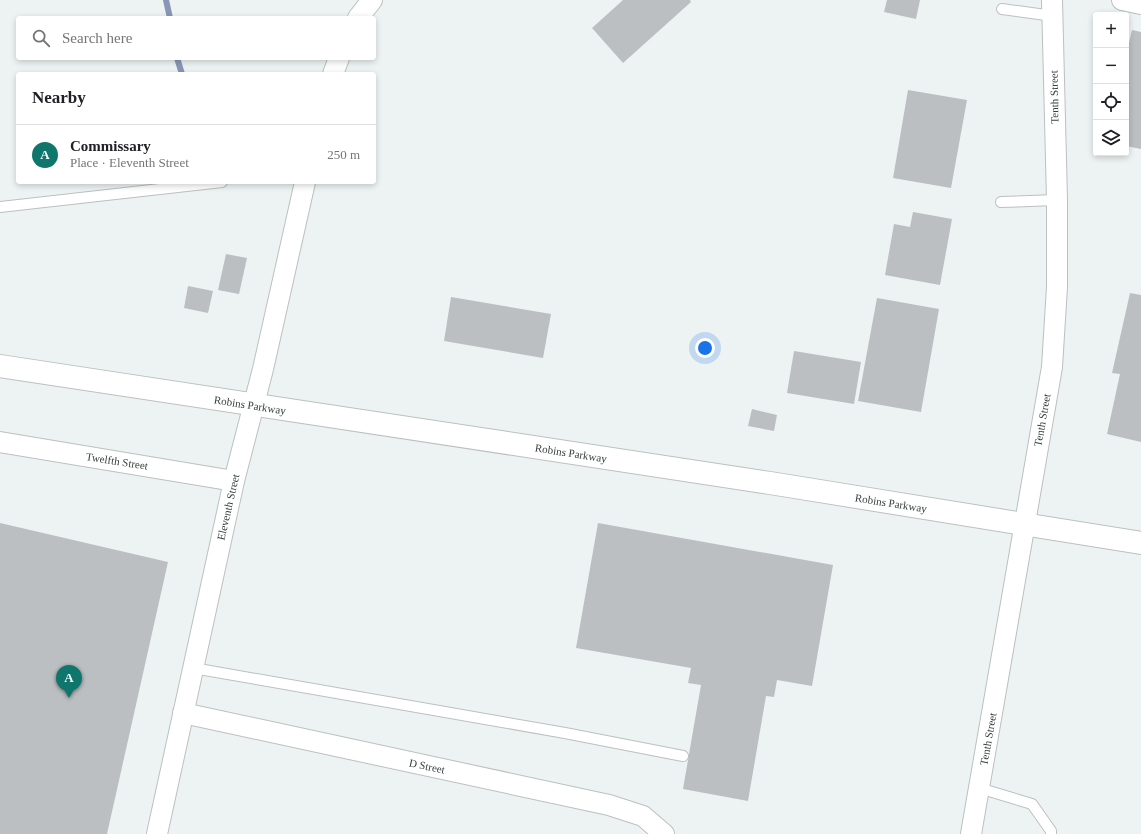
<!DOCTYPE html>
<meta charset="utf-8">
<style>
:root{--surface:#fff;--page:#f2f2f2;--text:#202124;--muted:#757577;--line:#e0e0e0;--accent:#0f766e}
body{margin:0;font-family:"Times New Roman",serif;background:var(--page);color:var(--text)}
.controls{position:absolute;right:12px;top:12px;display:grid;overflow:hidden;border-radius:4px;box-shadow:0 2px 6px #0003}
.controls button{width:36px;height:36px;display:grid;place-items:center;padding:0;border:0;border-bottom:1px solid var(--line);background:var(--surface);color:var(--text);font:20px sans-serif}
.you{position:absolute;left:705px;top:348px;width:14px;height:14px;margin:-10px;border:3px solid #fff;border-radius:50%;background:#1a73e8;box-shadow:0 0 0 6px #1a73e833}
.badge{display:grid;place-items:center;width:26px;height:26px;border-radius:50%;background:var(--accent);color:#fff;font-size:13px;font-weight:700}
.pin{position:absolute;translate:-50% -33px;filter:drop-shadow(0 1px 2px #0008)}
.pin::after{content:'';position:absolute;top:21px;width:14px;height:12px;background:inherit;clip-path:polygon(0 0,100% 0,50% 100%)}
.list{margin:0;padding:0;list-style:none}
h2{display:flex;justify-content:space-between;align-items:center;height:52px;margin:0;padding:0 16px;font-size:17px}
h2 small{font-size:13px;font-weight:400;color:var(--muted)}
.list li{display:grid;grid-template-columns:26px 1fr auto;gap:12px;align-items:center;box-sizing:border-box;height:60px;padding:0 16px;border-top:1px solid var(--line)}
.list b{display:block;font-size:15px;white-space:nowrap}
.list p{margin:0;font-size:13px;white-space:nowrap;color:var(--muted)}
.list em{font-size:13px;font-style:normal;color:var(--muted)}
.icon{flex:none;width:22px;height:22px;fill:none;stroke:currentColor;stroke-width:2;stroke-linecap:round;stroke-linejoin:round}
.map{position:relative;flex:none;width:1141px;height:834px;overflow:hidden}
.search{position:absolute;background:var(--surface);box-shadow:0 2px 6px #0003;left:16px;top:16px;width:360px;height:44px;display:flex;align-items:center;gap:10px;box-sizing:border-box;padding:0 14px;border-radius:4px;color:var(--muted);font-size:15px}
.panel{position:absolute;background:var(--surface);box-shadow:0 2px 6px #0003;left:16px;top:72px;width:360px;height:112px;border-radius:4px}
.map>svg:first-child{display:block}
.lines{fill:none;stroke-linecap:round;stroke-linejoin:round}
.stream{stroke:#8a96b5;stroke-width:6}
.building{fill:#bcbfc2}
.service-casing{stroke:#bbc0c1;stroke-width:12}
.minor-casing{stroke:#bbc0c1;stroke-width:22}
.tertiary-casing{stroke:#bbc0c1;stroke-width:24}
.service{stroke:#fff;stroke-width:10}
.minor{stroke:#fff;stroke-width:20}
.tertiary{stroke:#fff;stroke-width:22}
.labels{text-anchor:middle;stroke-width:4;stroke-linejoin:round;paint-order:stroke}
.street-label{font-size:11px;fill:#3a3c3d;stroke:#feffff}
</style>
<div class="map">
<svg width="1141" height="834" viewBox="0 0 1141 834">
<rect width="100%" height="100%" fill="#edf2f3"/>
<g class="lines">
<!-- stream -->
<g class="stream">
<polyline points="166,0 170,18"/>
<polyline points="177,58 182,74"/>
</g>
</g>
<!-- building -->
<g class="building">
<polygon points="623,0 690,0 691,2 623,63 592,28"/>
<polygon points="887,0 920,0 916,19 884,12"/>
<polygon points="1132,30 1141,32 1141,149 1126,146 1126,56"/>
<polygon points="908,90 967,100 951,188 893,178"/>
<polygon points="913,212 952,219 940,285 885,275 894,224 910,227"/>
<polygon points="226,254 247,258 239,294 218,290"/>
<polygon points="188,286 213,291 208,313 184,308"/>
<polygon points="1130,293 1141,295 1141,442 1107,434 1120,374 1112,373"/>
<polygon points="451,297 551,314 543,358 444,341"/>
<polygon points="877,298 939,309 921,412 858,401"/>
<polygon points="794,351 861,362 854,404 787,393"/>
<polygon points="752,409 777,415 774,431 748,426"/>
<polygon points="0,523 168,562 107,834 0,834"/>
<polygon points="598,523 833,565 812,686 777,680 774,697 766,696 748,801 683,789 701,685 688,683 691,668 576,648"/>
</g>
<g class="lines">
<!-- service casing -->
<g class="service-casing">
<g id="service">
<polyline points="1002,9 1053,16"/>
<polyline points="1001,202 1057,200"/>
<polyline points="0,207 222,182"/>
<polyline points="193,668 565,733 683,756"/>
<polyline points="979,788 1032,804 1051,831 1051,834"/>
</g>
</g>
<!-- minor casing -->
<g class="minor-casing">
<g id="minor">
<polyline points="1122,0 1141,4"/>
<polyline points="358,18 372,0"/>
<polyline points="333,74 339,58"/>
<polyline points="0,442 234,481"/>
<polyline points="183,713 609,805 643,816 664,834"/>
<polyline points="157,834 234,481 263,369 305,182"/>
<polyline points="971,834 1052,367 1057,287 1057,200 1052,0"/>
</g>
</g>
<!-- tertiary casing -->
<g class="tertiary-casing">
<polyline id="tertiary" points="0,366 770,483 1141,543"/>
</g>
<!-- service -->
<use href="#service" class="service"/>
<!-- minor -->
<use href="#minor" class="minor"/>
<!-- tertiary -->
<use href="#tertiary" class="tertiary"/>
</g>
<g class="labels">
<!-- street labels -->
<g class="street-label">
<text transform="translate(1054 97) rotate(-91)" y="4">Tenth Street</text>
<text transform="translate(250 405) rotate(9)" y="4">Robins Parkway</text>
<text transform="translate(1042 420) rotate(-80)" y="4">Tenth Street</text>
<text transform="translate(571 453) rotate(9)" y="4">Robins Parkway</text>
<text transform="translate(117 461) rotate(9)" y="4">Twelfth Street</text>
<text transform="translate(891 503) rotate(9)" y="4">Robins Parkway</text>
<text transform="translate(228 507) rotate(-77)" y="4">Eleventh Street</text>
<text transform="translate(988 739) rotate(-80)" y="4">Tenth Street</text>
<text transform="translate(427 766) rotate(12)" y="4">D Street</text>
</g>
</g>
</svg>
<div class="controls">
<button>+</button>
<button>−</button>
<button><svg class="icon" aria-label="locate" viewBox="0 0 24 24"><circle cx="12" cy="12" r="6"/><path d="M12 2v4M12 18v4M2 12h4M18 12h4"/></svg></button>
<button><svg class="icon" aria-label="layers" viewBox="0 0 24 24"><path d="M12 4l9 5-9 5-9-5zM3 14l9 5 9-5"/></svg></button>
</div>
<div class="you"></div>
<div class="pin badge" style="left:69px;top:698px">A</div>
<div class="search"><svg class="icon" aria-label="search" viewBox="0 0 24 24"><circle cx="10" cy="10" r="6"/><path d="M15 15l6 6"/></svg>Search here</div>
<section class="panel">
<h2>Nearby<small></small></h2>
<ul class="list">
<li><span class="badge">A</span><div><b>Commissary</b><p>Place · Eleventh Street</p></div><em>250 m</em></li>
</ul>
</section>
</div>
